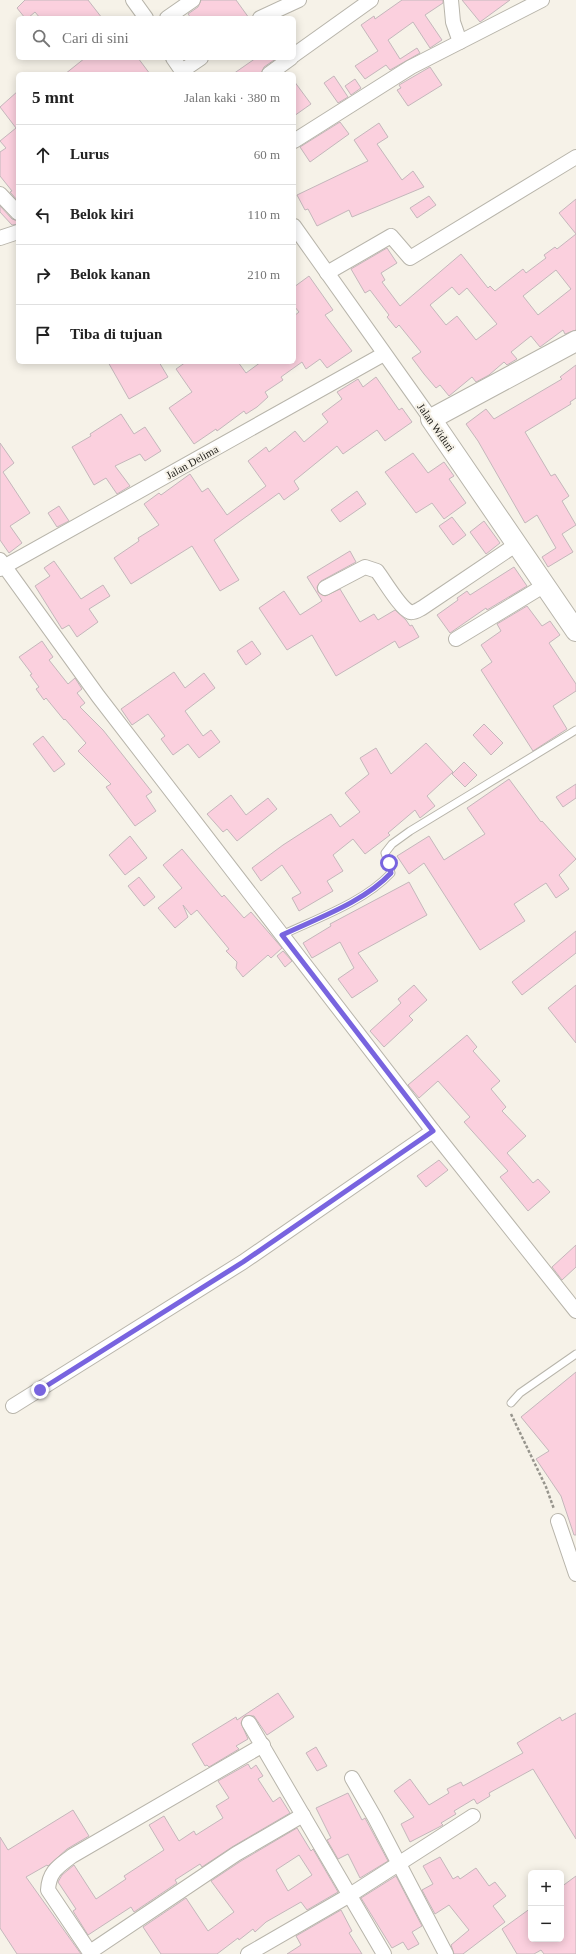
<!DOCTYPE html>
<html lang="id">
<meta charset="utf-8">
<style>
:root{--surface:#fff;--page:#f2f2f2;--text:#222;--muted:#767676;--line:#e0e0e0}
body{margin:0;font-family:Georgia,serif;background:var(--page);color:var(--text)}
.controls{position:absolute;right:12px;bottom:12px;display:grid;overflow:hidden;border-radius:6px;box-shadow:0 2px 10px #0003}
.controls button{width:36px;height:36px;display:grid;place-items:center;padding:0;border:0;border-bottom:1px solid var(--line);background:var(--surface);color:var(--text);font:20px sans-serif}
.stop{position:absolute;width:12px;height:12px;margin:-9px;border:3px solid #7864df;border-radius:50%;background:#fff}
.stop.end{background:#7864df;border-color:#fff;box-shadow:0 1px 4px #0008}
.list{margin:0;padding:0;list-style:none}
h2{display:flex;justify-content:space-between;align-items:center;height:52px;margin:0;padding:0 16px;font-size:17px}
h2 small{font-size:13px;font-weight:400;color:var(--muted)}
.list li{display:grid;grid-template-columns:26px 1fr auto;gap:12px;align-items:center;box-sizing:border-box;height:60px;padding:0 16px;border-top:1px solid var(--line)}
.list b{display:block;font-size:15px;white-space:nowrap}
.list em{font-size:13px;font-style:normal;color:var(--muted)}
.icon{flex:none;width:22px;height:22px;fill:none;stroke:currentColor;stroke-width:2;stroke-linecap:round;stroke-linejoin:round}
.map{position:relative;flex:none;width:576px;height:1954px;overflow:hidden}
.search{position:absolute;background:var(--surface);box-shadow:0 2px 10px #0003;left:16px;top:16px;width:280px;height:44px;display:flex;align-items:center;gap:10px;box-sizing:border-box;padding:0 14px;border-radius:6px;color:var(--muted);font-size:15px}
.panel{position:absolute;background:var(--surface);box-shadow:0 2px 10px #0003;left:16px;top:72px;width:280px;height:292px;border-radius:6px}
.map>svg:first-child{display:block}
.building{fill:#fbd0de;stroke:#c4b7bb;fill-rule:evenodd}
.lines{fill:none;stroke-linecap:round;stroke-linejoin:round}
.lane-casing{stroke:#b8b5ab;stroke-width:9}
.street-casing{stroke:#b8b5ab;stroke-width:16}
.secondary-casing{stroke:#b8b5ab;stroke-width:22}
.path{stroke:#97958d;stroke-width:2.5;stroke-dasharray:3 2;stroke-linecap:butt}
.lane{stroke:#fff;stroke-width:7}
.street{stroke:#fff;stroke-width:14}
.secondary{stroke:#fff;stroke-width:20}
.route{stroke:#7864df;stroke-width:5}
.labels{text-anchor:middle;stroke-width:4;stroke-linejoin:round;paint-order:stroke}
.street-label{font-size:11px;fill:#1c1b17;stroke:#f6f2e8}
</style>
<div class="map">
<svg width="576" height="1954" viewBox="0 0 576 1954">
<rect width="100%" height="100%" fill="#f6f2e8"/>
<!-- building -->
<g class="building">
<polygon points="25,0 88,0 102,18 40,18 35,12 28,18 25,18 17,8"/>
<polygon points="201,0 236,0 249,18 191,18 188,14 198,7"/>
<polygon points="402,0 443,0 443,3 425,15 442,40 430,48 413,22 388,40 400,59 417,48 420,53 390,70 386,65 365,79 355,66 378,51 361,25 374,16 375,19"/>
<polygon points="462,0 510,0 480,22"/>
<polygon points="85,58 138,58 150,74 65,74"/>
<polygon points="256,58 277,58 264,67 261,74 233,74"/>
<polygon points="430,67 442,85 408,106 397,90 401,88 399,85"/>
<polygon points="334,76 348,97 338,103 324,83"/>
<polygon points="355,79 361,88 351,95 345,86"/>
<polygon points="294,81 311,104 294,116"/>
<polygon points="18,91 18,201 10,192 12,191 0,176 0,152 6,148 0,141 16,128 0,107"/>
<polygon points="340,122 349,134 310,162 300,147"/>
<polygon points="379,123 388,137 377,144 402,180 413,171 424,187 352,217 349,210 317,226 308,209 305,210 297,195 368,161 354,140"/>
<polygon points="429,196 436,205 417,218 410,208"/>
<polygon points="576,199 576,234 559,213"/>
<polygon points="0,206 12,219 18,221 18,224 12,225 0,212"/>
<path d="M 576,234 L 576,330 L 565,334 L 563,330 L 540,347 L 531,336 L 511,352 L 517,359 L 507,365 L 504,362 L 489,375 L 476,382 L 472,377 L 449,396 L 440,385 L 436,388 L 424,374 L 412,358 L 421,352 L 399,325 L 396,328 L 387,317 L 389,315 L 370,290 L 365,293 L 351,269 L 387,248 L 397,263 L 381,273 L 385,280 L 382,282 L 400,306 L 461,254 L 488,288 L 490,286 L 495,291 L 523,269 L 526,273 L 546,258 L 544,255 L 555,247 L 557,249 ZM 556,270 L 571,289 L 538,315 L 523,296 ZM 452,287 L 459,295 L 467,288 L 497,324 L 476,340 L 457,316 L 446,325 L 430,305 Z"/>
<polygon points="309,276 333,310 325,315 352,351 327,368 320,359 306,369 302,362 281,377 283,380 265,392 268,397 257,407 246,414 244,411 217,431 216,429 194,444 169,408 192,392 176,369 186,362 238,362 246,373 261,362 294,362 294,316 299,312 294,306 294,287"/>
<polygon points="108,362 159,362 168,377 129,399"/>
<polygon points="576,365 576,398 570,402 571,404 525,432 551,476 555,474 569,496 562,501 576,525 562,534 573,552 548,567 542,557 556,548 537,515 525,523 478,441 466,424 486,409 494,419 562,379 560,377"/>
<polygon points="376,377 399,410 402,408 412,422 385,441 377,430 343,454 337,446 294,481 299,489 284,500 279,493 214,540 239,580 220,591 192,546 131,584 114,558 139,541 138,538 159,525 144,504 159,493 161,495 190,474 202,492 208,488 227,515 266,486 248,461 266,447 269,452 295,431 304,442 328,422 322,414 342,399 337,392 358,379 363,387"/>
<polygon points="121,414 134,434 145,427 161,451 145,461 140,454 115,466 130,486 117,494 106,478 94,485 72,447 91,436 90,434"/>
<polygon points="0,443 14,463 3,472 30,513 10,526 22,543 9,553 0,540"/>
<polygon points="413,453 428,473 444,462 454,476 449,479 466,503 444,519 432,503 416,513 385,472"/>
<polygon points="357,491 366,504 340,522 331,510"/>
<polygon points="59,506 69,521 57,527 48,513"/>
<polygon points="452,517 466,535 453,545 439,526"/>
<polygon points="484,521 500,543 486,554 470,532"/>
<polygon points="350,551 356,562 321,581 317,587 318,592 325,596 340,589 360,622 374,614 378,620 395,610 406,620 410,626 412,625 419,637 399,648 395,641 336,676 312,635 287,650 259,608 284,591 300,615 322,601 307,577"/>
<polygon points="54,561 81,599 103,585 110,596 89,609 98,622 77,637 69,625 62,629 35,586 50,576 44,568"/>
<polygon points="514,567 527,586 487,610 486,608 450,633 437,615 458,600 457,598 467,591 470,595"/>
<polygon points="527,606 542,626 550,621 560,635 549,643 576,684 576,691 553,706 567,729 533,751 481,670 492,662 481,645 501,631 497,624"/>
<polygon points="42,641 53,657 49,660 68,684 75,678 82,689 77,693 85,703 80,707 103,730 152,792 146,796 156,811 135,826 106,787 111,784 78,751 86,743 65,719 64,720 46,698 44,700 36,689 39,687 30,675 32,674 19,657"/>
<polygon points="252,641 261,654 246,665 237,651"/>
<polygon points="174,672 185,688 204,673 215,688 185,711 203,736 211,730 220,742 199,758 188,744 173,755 161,739 165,736 148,714 132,725 121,709"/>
<polygon points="484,724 503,743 491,755 473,735"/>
<polygon points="43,736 65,764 54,772 33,744"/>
<polygon points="426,743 453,772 427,796 435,806 420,818 415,810 388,833 390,835 365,854 353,839 333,855 343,871 327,881 333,891 299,911 292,898 301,893 282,865 261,881 252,868 283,845 331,814 340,827 360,812 345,793 369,774 360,758 376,748 391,774"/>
<polygon points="464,762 477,775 465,787 452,774"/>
<polygon points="509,779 541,822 542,821 576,859 559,875 569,889 556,898 546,883 514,904 525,921 480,950 424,863 409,874 397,856 429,836 444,860 485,834 467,808"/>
<polygon points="576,784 576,798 563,807 556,797"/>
<polygon points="231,795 246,815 268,798 277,809 237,841 227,829 223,832 207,814"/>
<polygon points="130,836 147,858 125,875 109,855"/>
<polygon points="182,849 222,897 224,895 244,918 251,912 282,948 271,958 268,955 243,977 236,968 237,962 226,951 229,949 197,910 191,915 183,905 188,917 175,928 158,908 182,888 163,865"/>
<polygon points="139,877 155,897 144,906 128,886"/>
<polygon points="409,882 427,915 358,953 378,981 352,998 338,979 354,968 340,942 312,958 303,943 331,926 330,924"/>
<polygon points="576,931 576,953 522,995 512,982"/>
<polygon points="283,951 292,961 285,967 277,956"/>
<polygon points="414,985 427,1000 409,1016 413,1020 384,1047 370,1031 401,1003 398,999"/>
<polygon points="576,985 576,1043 548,1008"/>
<polygon points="467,1035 477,1047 473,1051 500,1081 491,1089 506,1107 502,1111 526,1136 507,1153 533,1183 538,1179 550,1192 528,1211 500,1177 508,1171 464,1122 470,1117 438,1081 419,1098 408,1085"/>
<polygon points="439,1160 448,1170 426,1187 417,1176"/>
<polygon points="576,1245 576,1267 562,1280 552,1267"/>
<polygon points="576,1372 576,1535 574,1535 561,1496 536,1459 549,1451 521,1417"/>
<polygon points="278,1693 294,1717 267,1735 254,1716 245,1716 241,1723 248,1739 236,1746 239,1749 209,1767 207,1765 205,1766 192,1744 236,1717 237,1720"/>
<polygon points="576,1713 576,1839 533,1769 489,1793 490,1796 477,1804 474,1799 454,1811 456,1814 441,1823 443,1825 410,1842 401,1824 414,1817 394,1791 410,1779 429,1805 449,1793 447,1789 461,1782 463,1786 523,1753 517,1743 560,1717 562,1721"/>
<polygon points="316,1747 327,1766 317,1771 306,1753"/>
<polygon points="248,1764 251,1769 256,1765 263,1776 258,1779 273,1802 280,1797 290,1813 232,1847 202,1867 200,1864 175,1880 177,1883 134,1912 131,1907 88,1935 73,1911 76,1909 58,1882 62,1875 74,1865 96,1899 126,1879 124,1876 164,1850 149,1825 164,1816 179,1841 194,1831 196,1835 223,1818 216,1806 229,1798 218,1781"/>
<polygon points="348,1793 362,1820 365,1818 388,1861 360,1878 348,1854 338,1859 327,1840 331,1838 316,1808"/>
<polygon points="73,1810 89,1836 67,1849 48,1866 47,1865 26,1877 81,1954 17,1954 0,1928 0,1837 8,1850"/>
<path d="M 297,1828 L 311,1851 L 313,1849 L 338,1892 L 307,1910 L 301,1902 L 266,1922 L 255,1932 L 253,1929 L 239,1940 L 238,1938 L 217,1954 L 161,1954 L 143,1927 L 186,1898 L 208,1931 L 234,1912 L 211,1881 L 241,1861 ZM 299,1855 L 312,1875 L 288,1891 L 276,1870 Z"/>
<polygon points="440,1857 453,1879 458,1876 460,1879 476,1868 489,1886 495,1882 506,1896 493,1906 505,1922 463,1954 454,1954 451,1945 469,1930 449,1905 435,1914 422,1890 433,1884 423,1866"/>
<polygon points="396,1876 422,1926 412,1932 419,1944 408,1950 403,1942 392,1948 361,1898"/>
<polygon points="576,1876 576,1954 544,1954 541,1950 534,1954 517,1954 502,1929 531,1908 531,1939 561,1939 561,1887"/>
<polygon points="341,1910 352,1931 349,1933 362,1954 287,1954 301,1945 296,1936"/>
</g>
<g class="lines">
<!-- lane casing -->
<g class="lane-casing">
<g id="lane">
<path d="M 282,935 C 318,918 364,902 391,873 L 385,853 L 392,844 L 410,831 L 576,730"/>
<polyline points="511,1403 520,1393 576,1354"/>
</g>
</g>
<!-- street casing -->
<g class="street-casing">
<g id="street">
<polyline points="133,0 146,18"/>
<polyline points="451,0 453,22 460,42"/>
<polyline points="167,18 193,0"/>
<polyline points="260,18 299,0"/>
<polyline points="294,55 371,0"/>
<polyline points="173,58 184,74"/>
<polyline points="182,71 201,58"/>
<polyline points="269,74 291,58"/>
<polyline points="294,141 411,67 542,0"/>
<polyline points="0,194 18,213"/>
<polyline points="294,226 431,419"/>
<polyline points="0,238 18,232"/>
<polyline points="327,273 391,236 410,258 576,157"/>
<polyline points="0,560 98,696 433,1131 576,1311"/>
<polyline points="0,569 384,354"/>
<path d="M 325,588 L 365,567 L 377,571 C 384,580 400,608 410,612 C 414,613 418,610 422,608 L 517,544"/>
<polyline points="456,639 545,585"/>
<polyline points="13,1406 243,1262 433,1131"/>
<polyline points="558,1521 576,1574"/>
<polyline points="249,1723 384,1954"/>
<polyline points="352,1778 375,1818 446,1954"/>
<polyline points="90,1952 236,1854 303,1815"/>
<path d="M 91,1954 L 48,1890 C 49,1871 59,1866 72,1856 L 263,1745"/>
<polyline points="248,1954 350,1895 473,1816"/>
</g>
</g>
<!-- secondary casing -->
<g class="secondary-casing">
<polyline id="secondary" points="576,341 431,419 576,631"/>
</g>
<!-- path -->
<polyline class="path" points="511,1414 546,1487 554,1509"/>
<!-- lane -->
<use href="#lane" class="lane"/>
<!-- street -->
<use href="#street" class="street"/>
<!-- secondary -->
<use href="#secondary" class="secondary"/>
</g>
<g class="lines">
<!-- route -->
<path class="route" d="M 40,1390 L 243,1262 L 433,1131 L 282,935 C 318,918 364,902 391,873 L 389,863"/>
</g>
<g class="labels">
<!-- street labels -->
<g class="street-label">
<text transform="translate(436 427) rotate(55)" y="4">Jalan Widuri</text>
<text transform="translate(192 462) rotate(-29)" y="4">Jalan Delima</text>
</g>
</g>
</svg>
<div class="controls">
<button>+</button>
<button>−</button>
</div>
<div class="stop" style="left:389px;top:863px"></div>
<div class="stop end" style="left:40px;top:1390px"></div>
<div class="search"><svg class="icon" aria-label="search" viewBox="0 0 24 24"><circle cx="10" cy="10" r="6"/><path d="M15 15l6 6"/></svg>Cari di sini</div>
<section class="panel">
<h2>5 mnt<small>Jalan kaki · 380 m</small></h2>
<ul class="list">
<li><svg class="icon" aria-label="ahead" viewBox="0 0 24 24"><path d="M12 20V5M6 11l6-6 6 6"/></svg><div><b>Lurus</b></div><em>60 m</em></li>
<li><svg class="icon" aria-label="left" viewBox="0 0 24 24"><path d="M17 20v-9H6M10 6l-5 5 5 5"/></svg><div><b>Belok kiri</b></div><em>110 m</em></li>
<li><svg class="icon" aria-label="right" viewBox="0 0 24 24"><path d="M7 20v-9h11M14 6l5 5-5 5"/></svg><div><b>Belok kanan</b></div><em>210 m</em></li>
<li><svg class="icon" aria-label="arrive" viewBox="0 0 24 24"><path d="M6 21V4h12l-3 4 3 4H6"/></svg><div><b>Tiba di tujuan</b></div></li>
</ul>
</section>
</div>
